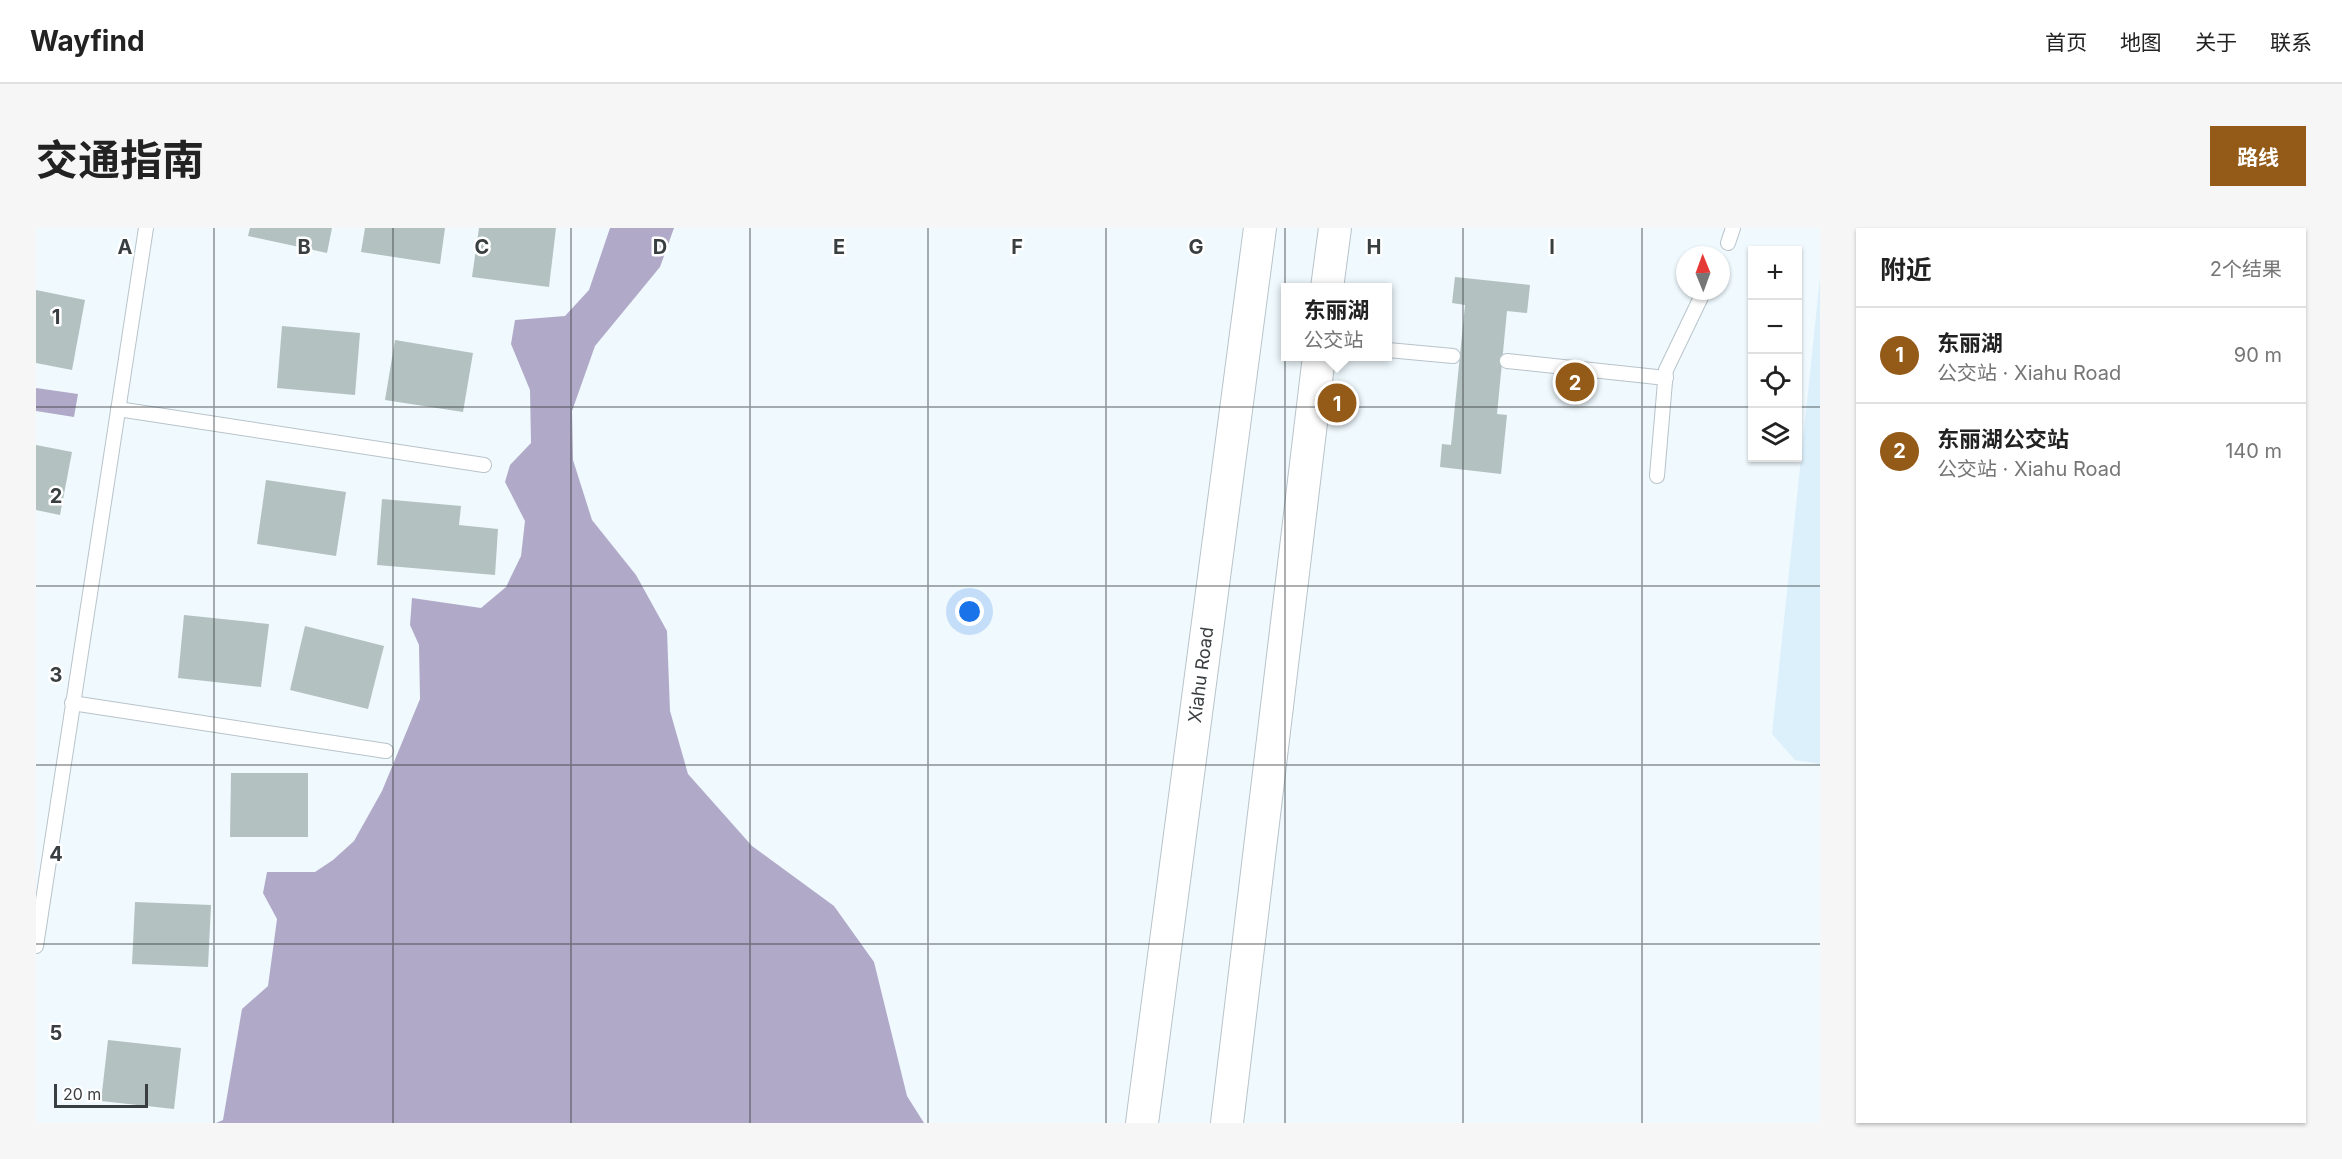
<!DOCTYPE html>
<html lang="zh">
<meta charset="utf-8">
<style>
:root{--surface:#fff;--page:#f6f6f6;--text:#222;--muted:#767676;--line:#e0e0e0;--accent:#945a17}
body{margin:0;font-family:Inter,"Noto Sans SC",sans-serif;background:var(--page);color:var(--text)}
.controls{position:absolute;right:18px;top:18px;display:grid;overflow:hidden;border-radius:0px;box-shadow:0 2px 4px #0004}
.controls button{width:54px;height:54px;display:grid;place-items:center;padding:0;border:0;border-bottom:2px solid var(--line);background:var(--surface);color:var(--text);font:30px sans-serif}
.compass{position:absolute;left:1640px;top:18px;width:54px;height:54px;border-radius:50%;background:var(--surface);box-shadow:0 2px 4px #0004;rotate:359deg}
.scale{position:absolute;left:18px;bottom:15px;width:94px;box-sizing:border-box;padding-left:6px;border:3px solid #393e40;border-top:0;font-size:16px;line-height:21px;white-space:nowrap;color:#393e40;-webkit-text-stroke:4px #fff;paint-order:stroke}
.you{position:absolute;left:934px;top:384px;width:21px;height:21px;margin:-15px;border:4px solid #fff;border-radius:50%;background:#1a73e8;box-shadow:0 0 0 9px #1a73e833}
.badge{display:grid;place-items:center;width:39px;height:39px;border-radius:50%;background:var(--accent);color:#fff;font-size:20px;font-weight:700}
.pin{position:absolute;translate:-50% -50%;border:3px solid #fff;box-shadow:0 2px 6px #0006}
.popup{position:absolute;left:1245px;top:55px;width:111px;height:78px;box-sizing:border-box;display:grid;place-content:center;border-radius:0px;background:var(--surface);filter:drop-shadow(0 2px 4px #0005);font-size:20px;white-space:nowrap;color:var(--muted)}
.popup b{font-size:22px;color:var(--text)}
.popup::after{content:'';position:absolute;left:50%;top:100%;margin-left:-12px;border:12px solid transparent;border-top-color:var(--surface)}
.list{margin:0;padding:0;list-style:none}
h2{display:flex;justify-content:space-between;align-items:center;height:78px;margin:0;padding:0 24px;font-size:26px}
h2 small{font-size:20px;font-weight:400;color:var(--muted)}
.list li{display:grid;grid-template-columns:39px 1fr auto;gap:18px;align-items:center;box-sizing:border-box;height:96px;padding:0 24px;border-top:2px solid var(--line)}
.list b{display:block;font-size:22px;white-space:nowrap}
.list p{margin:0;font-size:20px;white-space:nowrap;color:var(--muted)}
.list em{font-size:20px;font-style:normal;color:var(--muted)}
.icon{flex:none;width:33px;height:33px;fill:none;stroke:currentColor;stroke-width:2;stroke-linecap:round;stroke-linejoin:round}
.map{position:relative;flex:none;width:1784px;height:895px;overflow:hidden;border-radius:0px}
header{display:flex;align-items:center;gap:36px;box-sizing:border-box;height:84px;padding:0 30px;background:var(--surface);border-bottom:2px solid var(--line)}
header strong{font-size:28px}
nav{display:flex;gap:33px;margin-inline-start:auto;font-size:21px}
.intro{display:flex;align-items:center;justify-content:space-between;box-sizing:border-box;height:144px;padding:0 36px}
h1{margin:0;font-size:42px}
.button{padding:15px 27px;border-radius:0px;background:var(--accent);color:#fff;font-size:21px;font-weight:700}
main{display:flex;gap:36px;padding:0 36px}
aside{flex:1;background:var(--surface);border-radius:0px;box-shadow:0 2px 4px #0004}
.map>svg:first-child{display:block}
.built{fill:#dcf0fb}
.water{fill:#b1a9c8}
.building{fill:#b3c1c1}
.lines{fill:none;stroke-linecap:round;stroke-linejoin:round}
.service-casing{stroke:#b8c4ca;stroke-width:16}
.tertiary-casing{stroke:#b8c4ca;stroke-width:34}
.service{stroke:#fff;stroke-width:14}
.tertiary{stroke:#fff;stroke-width:32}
.grid{fill:none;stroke:#393e40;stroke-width:1.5;stroke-opacity:0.55}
.labels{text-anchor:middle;stroke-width:5;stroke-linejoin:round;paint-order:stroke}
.street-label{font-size:18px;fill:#393e40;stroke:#fff}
.grid-label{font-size:20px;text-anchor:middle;font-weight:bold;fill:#393e40;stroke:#fff;stroke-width:5;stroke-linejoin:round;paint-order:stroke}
</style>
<header>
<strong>Wayfind</strong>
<nav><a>首页</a><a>地图</a><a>关于</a><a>联系</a></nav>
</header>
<div class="intro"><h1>交通指南</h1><a class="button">路线</a></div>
<main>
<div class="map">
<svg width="1784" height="895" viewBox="0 0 1784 895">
<rect width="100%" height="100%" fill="#eff9fe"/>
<!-- built -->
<polygon class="built" points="1784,50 1784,536 1759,532 1736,506"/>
<!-- water -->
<g class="water">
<polygon points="574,0 638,0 624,39 559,118 536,183 537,232 556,292 600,347 631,403 634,483 652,546 716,618 798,678 838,734 871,868 888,895 180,895 187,892 206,781 232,758 241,691 227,665 231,644 279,644 297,632 318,613 346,563 384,471 383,417 374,397 376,370 445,380 470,359 485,328 489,293 469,254 474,237 495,215 494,162 475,116 479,92 529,88 553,62"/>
<polygon points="0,160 42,166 38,189 0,183"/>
</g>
<!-- building -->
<g class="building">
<polygon points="214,0 296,0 291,25 212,8"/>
<polygon points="329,0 409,0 404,36 325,24"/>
<polygon points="443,0 520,0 513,59 436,49"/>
<polygon points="1419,49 1494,57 1491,85 1471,83 1461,186 1471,187 1465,246 1404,239 1406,216 1415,217 1429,77 1416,75"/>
<polygon points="0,62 49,72 36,142 0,135"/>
<polygon points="246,98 324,105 319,167 241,160"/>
<polygon points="359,112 437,125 427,184 349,172"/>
<polygon points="0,217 36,224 24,287 0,282"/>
<polygon points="230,252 310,264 300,328 221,316"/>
<polygon points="346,271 425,278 423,297 462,301 459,347 341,337"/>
<polygon points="148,387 233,396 225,459 142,450"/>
<polygon points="269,398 348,418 332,481 254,462"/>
<polygon points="195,545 272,545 272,609 194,609"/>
<polygon points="99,674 175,677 172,739 96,736"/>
<polygon points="72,812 145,820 138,881 65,873"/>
</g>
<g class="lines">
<!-- service casing -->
<g class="service-casing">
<g id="service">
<polyline points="1692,15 1697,0"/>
<polyline points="1352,122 1417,128"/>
<polyline points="1471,133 1630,150"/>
<polyline points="82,181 448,237"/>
<polyline points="1621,248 1630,142 1668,63"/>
<polyline points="36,475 350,523"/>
<polyline points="0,718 110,0"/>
</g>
</g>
<!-- tertiary casing -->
<g class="tertiary-casing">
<g id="tertiary">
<polyline points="1291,60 1299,0"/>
<path id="s1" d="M 1106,895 L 1224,0"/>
<polyline points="1191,895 1283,128"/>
</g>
</g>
<!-- service -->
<use href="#service" class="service"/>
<!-- tertiary -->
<use href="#tertiary" class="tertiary"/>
</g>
<!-- grid -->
<path class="grid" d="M 178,0 L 178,895M 357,0 L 357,895M 535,0 L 535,895M 714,0 L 714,895M 892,0 L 892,895M 1070,0 L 1070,895M 1249,0 L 1249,895M 1427,0 L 1427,895M 1606,0 L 1606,895M 0,179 L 1716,179M 1762,179 L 1784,179M 0,358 L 1784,358M 0,537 L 1784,537M 0,716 L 1784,716"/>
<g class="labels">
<!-- street labels -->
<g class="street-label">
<text dy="6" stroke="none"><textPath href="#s1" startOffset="452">Xiahu Road</textPath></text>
</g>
</g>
<g class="grid-label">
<text x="89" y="26">A</text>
<text x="268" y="26">B</text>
<text x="446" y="26">C</text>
<text x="624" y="26">D</text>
<text x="803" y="26">E</text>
<text x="981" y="26">F</text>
<text x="1160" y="26">G</text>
<text x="1338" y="26">H</text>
<text x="1516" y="26">I</text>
<text x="20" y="96">1</text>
<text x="20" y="275">2</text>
<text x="20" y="454">3</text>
<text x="20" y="633">4</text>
<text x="20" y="812">5</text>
</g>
</svg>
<div class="controls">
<button>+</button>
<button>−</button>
<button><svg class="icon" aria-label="locate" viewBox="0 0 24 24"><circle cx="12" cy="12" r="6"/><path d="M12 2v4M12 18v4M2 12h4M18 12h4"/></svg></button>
<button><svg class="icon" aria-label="layers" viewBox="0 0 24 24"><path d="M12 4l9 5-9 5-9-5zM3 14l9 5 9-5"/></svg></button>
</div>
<svg class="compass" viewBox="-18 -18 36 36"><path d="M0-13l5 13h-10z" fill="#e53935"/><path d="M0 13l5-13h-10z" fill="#767676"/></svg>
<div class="scale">20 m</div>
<div class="you"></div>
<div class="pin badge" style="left:1301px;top:175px">1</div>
<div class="popup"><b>东丽湖</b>公交站</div>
<div class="pin badge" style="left:1539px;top:154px">2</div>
</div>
<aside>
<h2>附近<small>2个结果</small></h2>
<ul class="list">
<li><span class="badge">1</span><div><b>东丽湖</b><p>公交站 · Xiahu Road</p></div><em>90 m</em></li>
<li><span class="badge">2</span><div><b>东丽湖公交站</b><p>公交站 · Xiahu Road</p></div><em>140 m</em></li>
</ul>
</aside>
</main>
